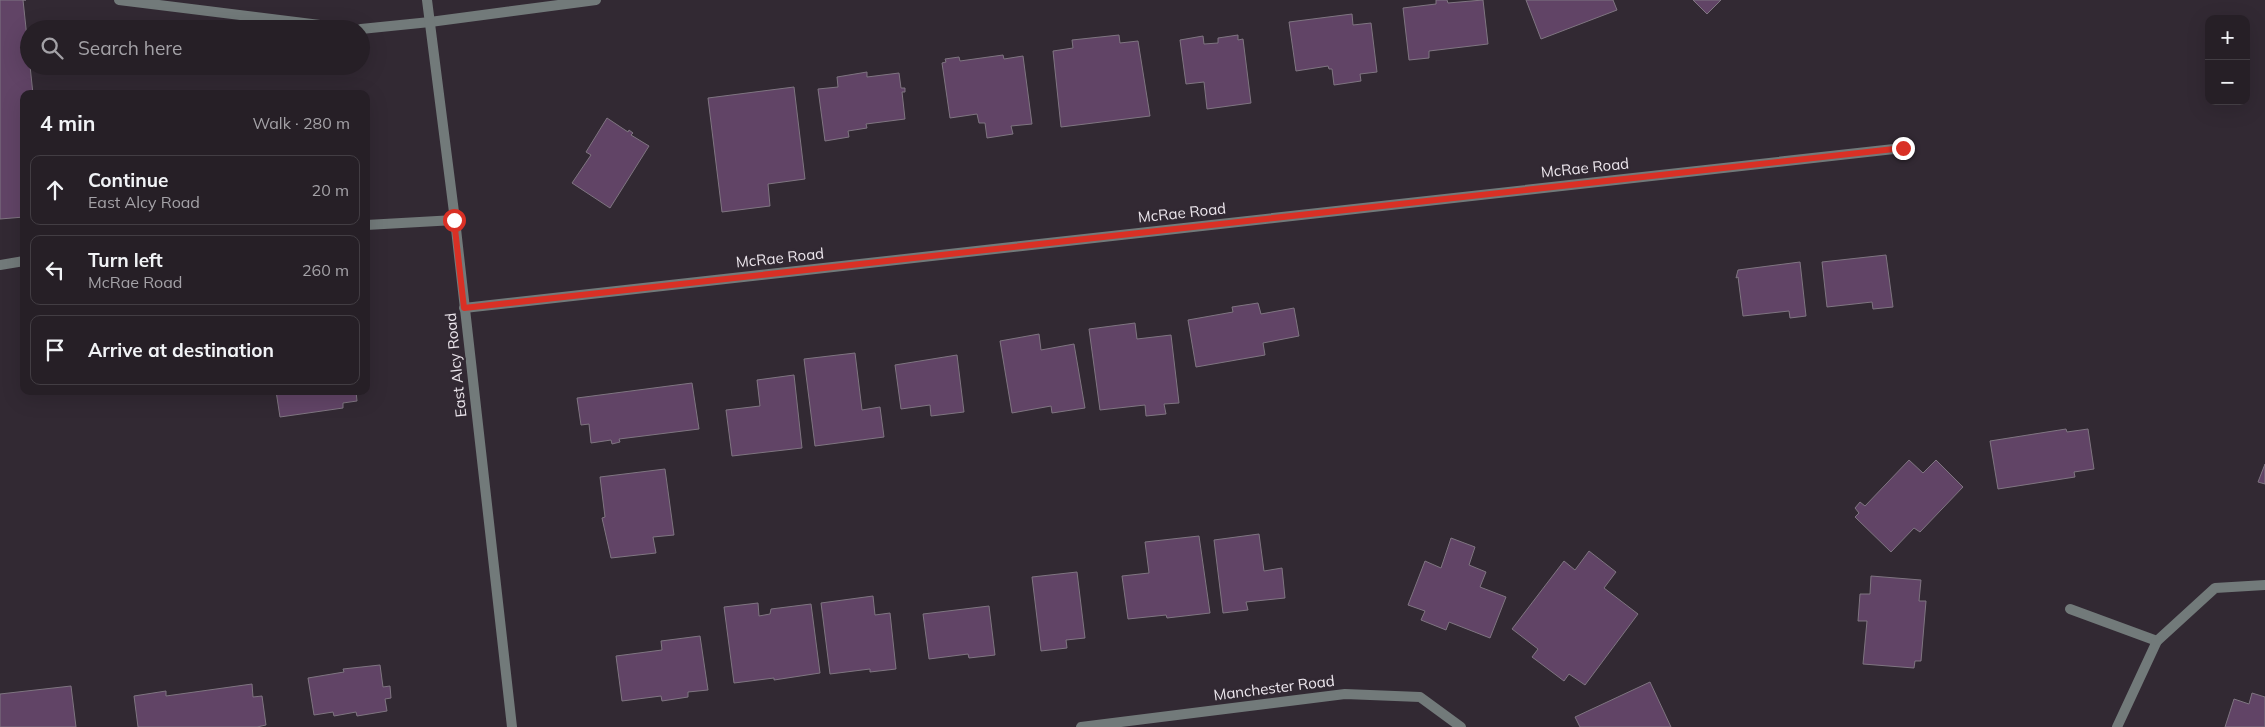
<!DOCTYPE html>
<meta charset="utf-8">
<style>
:root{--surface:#261f26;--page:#2e272e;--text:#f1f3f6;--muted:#a4a2a7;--line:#423d43}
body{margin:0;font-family:Mulish,sans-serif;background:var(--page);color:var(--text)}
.controls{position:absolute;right:15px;top:15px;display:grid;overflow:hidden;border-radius:10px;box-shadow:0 5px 20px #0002}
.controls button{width:45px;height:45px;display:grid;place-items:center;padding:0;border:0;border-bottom:1px solid var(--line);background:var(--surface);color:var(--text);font:25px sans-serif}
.stop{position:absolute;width:15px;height:15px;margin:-11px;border:4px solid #d93025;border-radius:50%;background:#fff}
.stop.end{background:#d93025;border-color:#fff;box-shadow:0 1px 5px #0008}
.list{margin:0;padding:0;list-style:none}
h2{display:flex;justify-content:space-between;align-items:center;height:65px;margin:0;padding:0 20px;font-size:21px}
h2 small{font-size:16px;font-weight:400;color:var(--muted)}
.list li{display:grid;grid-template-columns:32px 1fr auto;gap:15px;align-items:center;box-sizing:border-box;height:70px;margin:0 10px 10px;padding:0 10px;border:1px solid var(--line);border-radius:10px}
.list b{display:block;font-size:19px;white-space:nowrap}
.list p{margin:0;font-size:16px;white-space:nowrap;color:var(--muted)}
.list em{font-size:16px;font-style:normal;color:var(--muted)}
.icon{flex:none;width:28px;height:28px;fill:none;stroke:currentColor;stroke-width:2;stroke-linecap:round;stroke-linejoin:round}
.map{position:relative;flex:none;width:2265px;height:727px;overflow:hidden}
.search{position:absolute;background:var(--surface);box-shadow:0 5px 20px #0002;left:20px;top:20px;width:350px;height:55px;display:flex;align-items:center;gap:12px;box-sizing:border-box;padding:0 18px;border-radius:28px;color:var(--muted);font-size:19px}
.panel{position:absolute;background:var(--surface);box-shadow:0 5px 20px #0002;left:20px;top:90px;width:350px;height:305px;border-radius:10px}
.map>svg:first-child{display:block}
.building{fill:#614466;stroke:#7f7581}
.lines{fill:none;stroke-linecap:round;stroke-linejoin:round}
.service{stroke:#727a7a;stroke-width:10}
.minor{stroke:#727a7a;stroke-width:10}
.tertiary{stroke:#727a7a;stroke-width:10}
.route{stroke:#d93025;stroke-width:6}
.labels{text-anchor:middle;stroke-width:4.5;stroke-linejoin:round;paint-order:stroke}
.street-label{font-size:15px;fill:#ece6ed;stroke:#322933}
</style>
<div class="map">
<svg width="2265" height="727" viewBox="0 0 2265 727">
<rect width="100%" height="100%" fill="#322933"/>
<!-- building -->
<g class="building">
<polygon points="0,0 26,0 23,0 33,94 24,94 24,217 0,219"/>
<polygon points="1436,0 1447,0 1448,3 1483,0 1488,44 1429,51 1429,58 1409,60 1403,8 1436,4"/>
<polygon points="1526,0 1613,0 1617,10 1541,39"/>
<polygon points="1693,0 1721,0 1707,14"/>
<polygon points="1352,14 1353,25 1371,23 1377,72 1360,74 1361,81 1334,85 1332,69 1329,69 1328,66 1296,71 1289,22"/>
<polygon points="1119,35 1120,43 1138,41 1150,116 1061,127 1053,51 1073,48 1072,40"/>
<polygon points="1238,35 1238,40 1243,39 1251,103 1207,109 1204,82 1186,84 1180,40 1203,36 1204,44 1218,43 1218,38"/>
<polygon points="1003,55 1004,59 1023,56 1032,124 1011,126 1013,134 987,138 985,123 979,123 977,114 950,118 942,63 946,62 945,59 959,57 960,61"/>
<polygon points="867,72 867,77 899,73 901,88 905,88 905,92 902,92 905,119 866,124 867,128 848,131 849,137 825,141 818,89 838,87 837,77"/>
<polygon points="794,87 805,179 768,184 770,206 722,212 708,98"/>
<polygon points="607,118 628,132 629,130 633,133 631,135 649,146 610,208 572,183 591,155 586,152"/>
<polygon points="1886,255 1893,307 1873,309 1872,302 1827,307 1822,262"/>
<polygon points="1800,262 1806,316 1790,318 1789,311 1743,316 1738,277 1736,278 1738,270"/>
<polygon points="1258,303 1261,314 1294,308 1299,336 1263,343 1265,355 1196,367 1188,320 1233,312 1232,307"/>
<polygon points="1135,323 1137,339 1171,335 1179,403 1164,404 1166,414 1146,416 1145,405 1100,410 1089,329"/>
<polygon points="1039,334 1041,350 1074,344 1085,408 1052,413 1051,406 1012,413 1000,341"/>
<polygon points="855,353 862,410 880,407 884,437 815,446 804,359"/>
<polygon points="957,355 964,412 931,416 930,405 901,409 895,365"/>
<polygon points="794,375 802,448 732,456 726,410 760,406 757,380"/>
<polygon points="692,383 699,429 619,439 620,442 612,444 611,440 591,443 589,424 581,425 577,398"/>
<polygon points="276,391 356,391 357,401 343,403 343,408 280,417"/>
<polygon points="2066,429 2067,432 2088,429 2094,469 2074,472 2075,477 1998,489 1990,441"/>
<polygon points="1909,460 1923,473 1936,460 1963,487 1920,532 1914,528 1891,552 1855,517 1859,513 1855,508 1860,502 1865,506"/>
<polygon points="2265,464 2265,484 2258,482"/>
<polygon points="665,469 674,535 653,537 656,553 611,558 602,518 605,517 600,477"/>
<polygon points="1259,534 1264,571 1282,568 1285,598 1246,602 1248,610 1223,613 1214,540"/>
<polygon points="1199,536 1210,613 1167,618 1166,615 1128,619 1122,576 1149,573 1145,542"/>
<polygon points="1451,538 1475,547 1469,565 1486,572 1480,587 1506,597 1490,638 1449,622 1446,630 1421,620 1425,611 1408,605 1425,561 1441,568"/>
<polygon points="1589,551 1616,572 1604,588 1638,614 1585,685 1569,674 1564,681 1532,657 1538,649 1512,629 1564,561 1575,570"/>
<polygon points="1077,572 1085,638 1066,640 1067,648 1041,651 1032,577"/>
<polygon points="1871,576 1921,580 1919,601 1926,601 1921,661 1915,661 1914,668 1863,664 1867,621 1858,621 1860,594 1870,594"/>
<polygon points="873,596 875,615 890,613 896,669 870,672 870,669 830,674 821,603"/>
<polygon points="758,603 759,616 770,614 771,609 811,604 820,673 774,680 774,678 734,683 724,607"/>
<polygon points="989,606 995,655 969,658 968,654 929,659 923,614"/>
<polygon points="700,636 708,690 688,692 688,697 662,701 661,696 622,701 616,656 662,650 661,641"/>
<polygon points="380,665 383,687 390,686 391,698 385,699 387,711 357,716 356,712 334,716 333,712 314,715 308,678 344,672 343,669"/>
<polygon points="1650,682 1671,727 1580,727 1575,717"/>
<polygon points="252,684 253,697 262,696 266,725 257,727 138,727 134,696 166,691 166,696"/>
<polygon points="71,686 76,727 0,727 0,694"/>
<polygon points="2252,693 2265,697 2265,727 2225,727 2234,699 2249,704"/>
</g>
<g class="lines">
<!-- service -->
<g class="service">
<polyline points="119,0 352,29"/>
<polyline points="361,29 430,22"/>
<polyline points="366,225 455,220"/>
<polyline points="0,265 24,261"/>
<polyline points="2070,609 2157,641"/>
</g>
<!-- minor -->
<g class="minor">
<polyline points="430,22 596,0"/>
<polyline points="464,308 1903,148"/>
<polyline points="1081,727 1345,694 1420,697 1461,727"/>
<polyline points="2117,727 2157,641 2215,588 2265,585"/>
</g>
<!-- tertiary -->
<polyline class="tertiary" points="427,0 455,220 512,727"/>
</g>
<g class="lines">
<!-- route -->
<polyline class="route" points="454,220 464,308 1903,148"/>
</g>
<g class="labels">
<!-- street labels -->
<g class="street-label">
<text transform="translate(1585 168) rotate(-6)" y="5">McRae Road</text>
<text transform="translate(1182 213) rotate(-6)" y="5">McRae Road</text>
<text transform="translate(780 258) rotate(-6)" y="5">McRae Road</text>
<text transform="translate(456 365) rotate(-96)" y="5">East Alcy Road</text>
<text transform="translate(1274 688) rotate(-7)" y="5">Manchester Road</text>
</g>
</g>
</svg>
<div class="controls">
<button>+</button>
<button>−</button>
</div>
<div class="stop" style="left:454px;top:220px"></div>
<div class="stop end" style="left:1903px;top:148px"></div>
<div class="search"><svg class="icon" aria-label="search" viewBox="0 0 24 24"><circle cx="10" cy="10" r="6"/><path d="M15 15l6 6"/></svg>Search here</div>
<section class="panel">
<h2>4 min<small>Walk · 280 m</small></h2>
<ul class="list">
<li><svg class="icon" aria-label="ahead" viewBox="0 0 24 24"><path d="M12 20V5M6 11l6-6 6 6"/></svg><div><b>Continue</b><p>East Alcy Road</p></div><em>20 m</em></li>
<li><svg class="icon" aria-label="left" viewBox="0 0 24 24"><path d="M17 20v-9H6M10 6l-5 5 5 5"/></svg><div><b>Turn left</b><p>McRae Road</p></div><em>260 m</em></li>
<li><svg class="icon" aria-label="arrive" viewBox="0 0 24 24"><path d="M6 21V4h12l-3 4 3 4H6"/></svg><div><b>Arrive at destination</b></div></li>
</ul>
</section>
</div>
